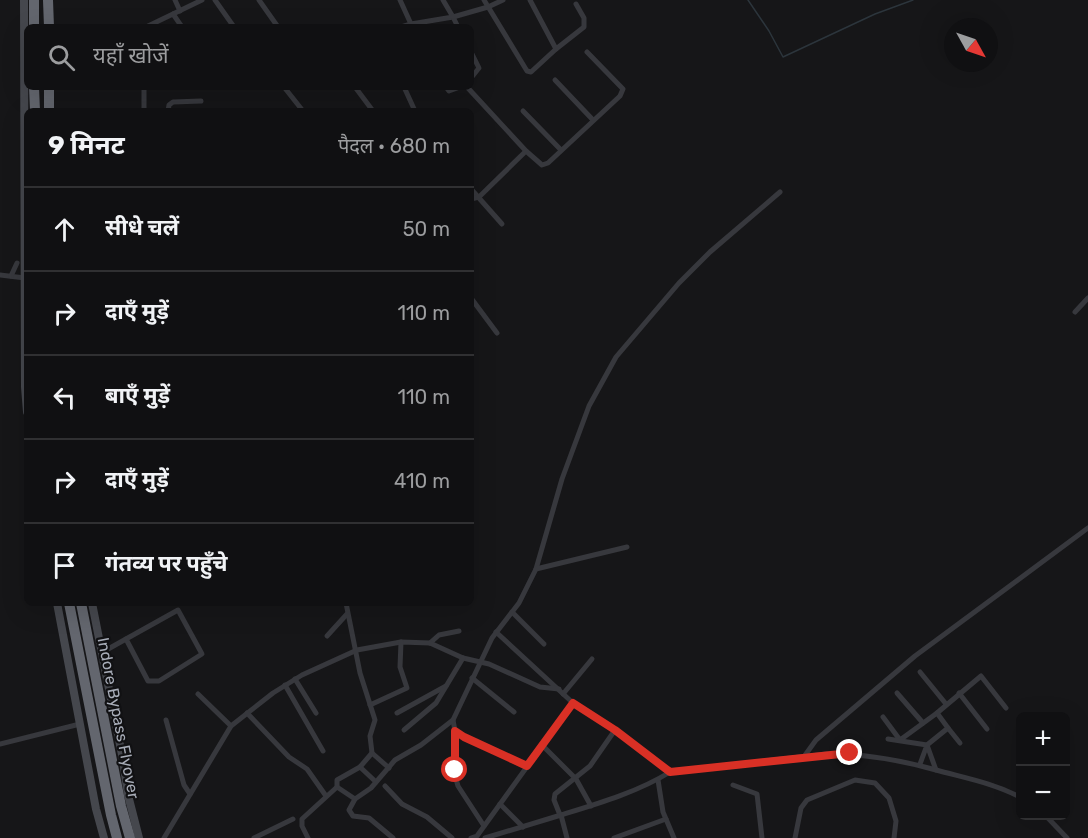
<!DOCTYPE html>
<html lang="hi">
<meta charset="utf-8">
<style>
:root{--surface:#101012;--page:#19191b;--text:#f1f3f6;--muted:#9c9d9f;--line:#303032}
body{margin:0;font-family:Rubik,"Noto Sans Devanagari",sans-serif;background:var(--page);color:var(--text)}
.controls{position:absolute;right:18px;bottom:18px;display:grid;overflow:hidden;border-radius:9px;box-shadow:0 6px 24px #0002}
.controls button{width:54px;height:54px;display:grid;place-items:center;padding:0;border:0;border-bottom:2px solid var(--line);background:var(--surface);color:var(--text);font:30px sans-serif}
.compass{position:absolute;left:944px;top:18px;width:54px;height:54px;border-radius:50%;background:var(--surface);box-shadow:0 6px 24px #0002;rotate:130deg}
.stop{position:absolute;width:18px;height:18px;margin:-14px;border:4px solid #d93025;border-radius:50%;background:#fff}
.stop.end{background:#d93025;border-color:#fff;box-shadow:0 2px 6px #0008}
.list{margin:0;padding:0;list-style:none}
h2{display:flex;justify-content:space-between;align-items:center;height:78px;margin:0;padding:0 24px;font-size:26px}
h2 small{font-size:20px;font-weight:400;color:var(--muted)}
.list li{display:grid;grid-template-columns:39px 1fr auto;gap:18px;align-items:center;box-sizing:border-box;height:84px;padding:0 24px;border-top:2px solid var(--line)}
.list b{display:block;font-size:22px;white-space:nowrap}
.list em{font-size:20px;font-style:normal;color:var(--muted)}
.icon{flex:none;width:33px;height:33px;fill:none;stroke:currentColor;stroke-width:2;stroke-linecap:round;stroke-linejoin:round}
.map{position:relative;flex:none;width:1088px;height:838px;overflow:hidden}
.search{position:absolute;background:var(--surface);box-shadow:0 6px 24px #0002;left:24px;top:24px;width:450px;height:66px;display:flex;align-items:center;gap:15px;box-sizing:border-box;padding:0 21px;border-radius:9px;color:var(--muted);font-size:22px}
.panel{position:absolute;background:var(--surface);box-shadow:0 6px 24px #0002;left:24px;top:108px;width:450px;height:498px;border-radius:9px}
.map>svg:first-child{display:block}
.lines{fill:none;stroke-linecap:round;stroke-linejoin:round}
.stream{stroke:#2c353c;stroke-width:1.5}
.street{stroke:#37383d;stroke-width:5}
.secondary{stroke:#45474d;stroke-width:8}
.highway{stroke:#63666e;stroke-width:10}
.route{stroke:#d93025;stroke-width:8}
.labels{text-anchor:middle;stroke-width:4.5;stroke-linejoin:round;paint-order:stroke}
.street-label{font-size:16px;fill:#a8adb8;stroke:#111113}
</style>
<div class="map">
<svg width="1088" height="838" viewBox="0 0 1088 838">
<rect width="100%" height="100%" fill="#161618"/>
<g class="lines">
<!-- stream -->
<polyline class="stream" points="748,0 769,31 783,57 875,14 913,0"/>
<!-- street -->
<g class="street">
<polyline points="175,0 180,11"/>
<polyline points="215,0 234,27"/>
<polyline points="259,0 278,27"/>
<polyline points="400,0 411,24 401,27"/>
<polyline points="484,0 527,71 531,72 556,49"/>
<polyline points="530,0 556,49 584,27 584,18 576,4"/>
<polyline points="173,14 182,27"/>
<polyline points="146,27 202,0"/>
<polyline points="413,27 411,24 453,17 443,0"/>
<polyline points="458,27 453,17 488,7 503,0"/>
<polyline points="471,52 479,68 471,78"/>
<polyline points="555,80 593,120"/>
<polyline points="284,87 303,111"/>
<polyline points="355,87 373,111"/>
<polyline points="404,87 415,111"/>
<polyline points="446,87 449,91 460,87"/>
<polyline points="467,87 526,151"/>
<polyline points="144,111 144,87"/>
<polyline points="168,111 169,105 173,102 201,101"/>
<polyline points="523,111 561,150"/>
<polyline points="471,189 502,224"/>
<polyline points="471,199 479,197 526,151 542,165 548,163 620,96 623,89 587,52"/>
<polyline points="0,275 25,278"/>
<polyline points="11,276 17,263"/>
<polyline points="471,298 497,333"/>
<polyline points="1075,312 1088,298"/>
<polyline points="536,569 562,479 589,406 616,357 679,283 710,252 780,192"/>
<polygon points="178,610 202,654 159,681 148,681 126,639"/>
<polyline points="512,612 544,644"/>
<polyline points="496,632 573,703 615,730 670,772"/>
<polyline points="327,636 347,614"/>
<polyline points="430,643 439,635 459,631"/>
<polyline points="101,653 126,639"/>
<polyline points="920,672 946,704"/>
<polyline points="472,678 514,712"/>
<polyline points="295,679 316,713"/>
<polyline points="285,685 323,751"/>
<polyline points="897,693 923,723"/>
<polyline points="959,693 987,729"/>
<polyline points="198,694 231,726 273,693 302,675 357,650 401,642 430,643 463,658 489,664 540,687 559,689"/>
<polyline points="563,694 592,659"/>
<polyline points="370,705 407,688 400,667 401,642"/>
<polyline points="247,713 289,757 307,769 326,796"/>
<polyline points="397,713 446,686"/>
<polyline points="883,717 900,740 937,713"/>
<polyline points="166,720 184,785 190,794"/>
<polyline points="453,720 455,731 458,734 527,766"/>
<polyline points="948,728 960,743"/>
<polyline points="404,730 436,703 463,658"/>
<polyline points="455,731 456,779 458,786 484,826"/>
<polyline points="888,739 927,745 920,764"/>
<polyline points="0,744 80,724"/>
<polyline points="542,745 576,779 591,806"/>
<polyline points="372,753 389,768"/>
<polyline points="803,758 816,740 915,656 1088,528"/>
<polyline points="360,767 376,782"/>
<polyline points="936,770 927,745 948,728 937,713 981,676 1006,708"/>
<polyline points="658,780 663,812 674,838"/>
<polyline points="733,785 757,794 762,838"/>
<polyline points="385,786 402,804 427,817 452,838"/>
<polyline points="337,787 355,799 371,788 395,760 421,745 453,720 492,638 519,603 536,569 627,547"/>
<polyline points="355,799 349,810 353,816 369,818 393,838"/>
<polyline points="500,804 523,827"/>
<polyline points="560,815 554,800 555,794 590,766 615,730"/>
<polyline points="1046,816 1067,838"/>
<polyline points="164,838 231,726"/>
<polyline points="254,838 293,819"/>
<polyline points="308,838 302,826 302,819 337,787 337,780 360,767 372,753 370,736 375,720 360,673 346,603"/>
<polyline points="471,838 477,836 573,703"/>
<polyline points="485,838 561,815"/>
<path d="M 567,838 L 561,815 C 597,804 638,792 670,772 L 826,754 C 863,753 900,760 936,770 C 965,778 993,783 1020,797"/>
<polyline points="614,838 666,819"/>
<polyline points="795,838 801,808 807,800 855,780 875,783 889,798 896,821 894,838"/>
</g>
<!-- secondary -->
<g class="secondary">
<polyline points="24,0 25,387 27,412"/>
<polyline points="57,603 96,809 104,838"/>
<polyline points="92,603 123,760 128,795 139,838"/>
</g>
<!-- highway -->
<g class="highway">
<polyline points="34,0 34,27"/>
<polyline points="48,0 49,27"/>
<polyline points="34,87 35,111"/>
<polyline points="49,87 49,111"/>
<polyline points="69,603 111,815 117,838"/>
<polyline points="81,603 121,806 130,838"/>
</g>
</g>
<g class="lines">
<!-- route -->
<polyline class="route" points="455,770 455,731 464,737 527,766 573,703 615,730 670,772 850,753"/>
</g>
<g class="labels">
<!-- street labels -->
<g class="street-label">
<text transform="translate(119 718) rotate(79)" y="6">Indore Bypass Flyover</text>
</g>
</g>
</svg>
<div class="controls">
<button>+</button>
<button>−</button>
</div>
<svg class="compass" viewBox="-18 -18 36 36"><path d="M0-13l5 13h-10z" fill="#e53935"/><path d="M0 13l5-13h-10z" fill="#9c9d9f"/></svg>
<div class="stop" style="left:455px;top:770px"></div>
<div class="stop end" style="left:850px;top:753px"></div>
<div class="search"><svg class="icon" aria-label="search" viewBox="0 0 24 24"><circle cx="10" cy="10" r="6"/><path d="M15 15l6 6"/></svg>यहाँ खोजें</div>
<section class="panel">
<h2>9 मिनट<small>पैदल · 680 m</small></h2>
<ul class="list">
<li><svg class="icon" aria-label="ahead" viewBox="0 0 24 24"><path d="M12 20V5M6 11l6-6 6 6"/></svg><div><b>सीधे चलें</b></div><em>50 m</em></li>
<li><svg class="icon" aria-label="right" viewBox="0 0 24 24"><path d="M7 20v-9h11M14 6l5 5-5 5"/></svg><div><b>दाएँ मुड़ें</b></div><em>110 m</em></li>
<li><svg class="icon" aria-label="left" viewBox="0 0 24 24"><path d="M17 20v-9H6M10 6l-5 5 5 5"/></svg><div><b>बाएँ मुड़ें</b></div><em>110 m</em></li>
<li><svg class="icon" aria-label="right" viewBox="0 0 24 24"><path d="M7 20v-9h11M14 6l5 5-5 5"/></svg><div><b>दाएँ मुड़ें</b></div><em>410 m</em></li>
<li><svg class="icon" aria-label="arrive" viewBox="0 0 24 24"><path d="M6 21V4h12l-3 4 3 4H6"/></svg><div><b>गंतव्य पर पहुँचे</b></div></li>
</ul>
</section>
</div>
